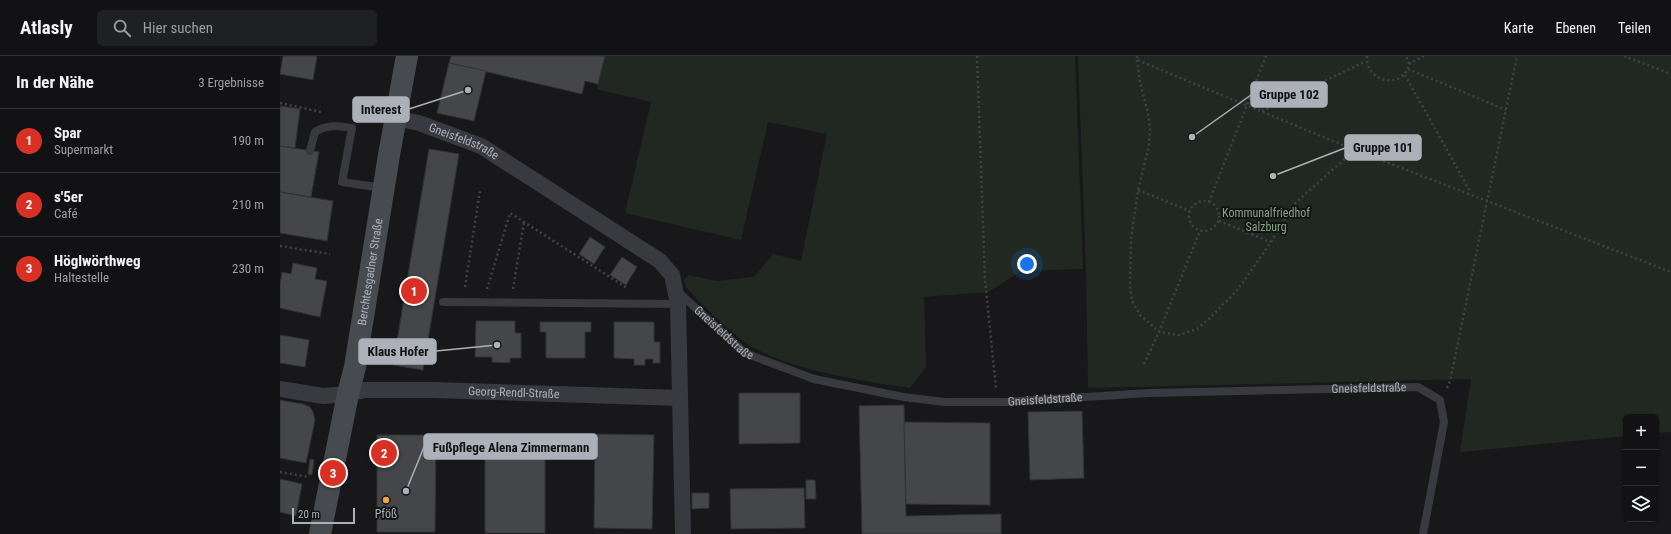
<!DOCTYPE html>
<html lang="de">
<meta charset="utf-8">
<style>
:root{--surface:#121214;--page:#1f2022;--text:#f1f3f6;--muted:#9c9ea0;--line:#313234;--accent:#d93025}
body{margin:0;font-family:"Roboto Condensed",sans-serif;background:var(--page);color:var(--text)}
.controls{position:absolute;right:12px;bottom:12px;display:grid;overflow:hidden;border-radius:6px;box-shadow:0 1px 3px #0004}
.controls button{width:36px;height:36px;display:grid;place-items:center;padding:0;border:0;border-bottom:1px solid var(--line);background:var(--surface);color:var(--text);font:20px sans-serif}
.scale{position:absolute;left:12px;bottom:10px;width:63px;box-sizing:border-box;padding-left:4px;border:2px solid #abb0b9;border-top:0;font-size:11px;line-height:14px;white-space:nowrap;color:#abb0b9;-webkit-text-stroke:3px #131315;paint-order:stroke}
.you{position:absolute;left:747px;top:208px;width:14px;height:14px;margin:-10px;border:3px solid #fff;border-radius:50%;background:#1a73e8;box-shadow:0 0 0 6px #1a73e833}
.badge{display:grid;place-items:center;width:26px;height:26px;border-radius:50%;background:var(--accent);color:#fff;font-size:13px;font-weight:700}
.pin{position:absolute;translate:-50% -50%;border:2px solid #fff;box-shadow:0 1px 4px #0006}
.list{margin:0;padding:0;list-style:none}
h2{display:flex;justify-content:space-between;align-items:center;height:52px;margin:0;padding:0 16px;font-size:17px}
h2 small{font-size:13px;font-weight:400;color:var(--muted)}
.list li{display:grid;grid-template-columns:26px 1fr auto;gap:12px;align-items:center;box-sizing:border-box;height:64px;padding:0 16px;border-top:1px solid var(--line)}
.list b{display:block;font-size:15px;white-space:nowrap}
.list p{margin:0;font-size:13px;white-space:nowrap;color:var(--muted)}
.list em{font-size:13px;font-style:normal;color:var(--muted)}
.icon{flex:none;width:22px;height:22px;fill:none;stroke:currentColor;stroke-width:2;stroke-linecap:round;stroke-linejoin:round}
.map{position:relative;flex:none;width:1391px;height:478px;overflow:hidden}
header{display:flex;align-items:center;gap:24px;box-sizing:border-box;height:56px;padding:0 20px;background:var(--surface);border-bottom:1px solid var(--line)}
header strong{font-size:19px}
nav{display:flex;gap:22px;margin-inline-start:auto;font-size:14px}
.search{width:280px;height:36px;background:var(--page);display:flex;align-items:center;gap:10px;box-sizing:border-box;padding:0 14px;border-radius:6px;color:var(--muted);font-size:15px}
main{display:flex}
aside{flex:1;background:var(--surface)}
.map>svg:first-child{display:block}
.green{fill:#202821}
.building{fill:#45464a;stroke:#323236}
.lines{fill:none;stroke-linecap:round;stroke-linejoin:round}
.path{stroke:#3f4246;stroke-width:2.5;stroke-dasharray:2 3;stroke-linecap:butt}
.service{stroke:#393a3f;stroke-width:8}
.minor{stroke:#393a3f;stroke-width:16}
.secondary{stroke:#474a4f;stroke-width:22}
.poi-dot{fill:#eaa840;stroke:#131315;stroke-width:1.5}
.labels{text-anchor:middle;stroke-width:4;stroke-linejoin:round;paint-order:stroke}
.street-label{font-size:12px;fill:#abb0b9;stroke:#131315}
.park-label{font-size:12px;fill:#83a383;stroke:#131315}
.poi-label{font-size:12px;fill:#abb0b9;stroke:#131315}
.leader{fill:none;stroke:#abb0b9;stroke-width:1.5}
.callout-dot{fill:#abb0b9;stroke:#131315;stroke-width:1.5}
.callout{fill:#abb0b9;stroke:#abb0b9;stroke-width:1.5}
.callout-label{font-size:13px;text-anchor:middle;font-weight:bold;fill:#111}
</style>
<header>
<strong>Atlasly</strong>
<div class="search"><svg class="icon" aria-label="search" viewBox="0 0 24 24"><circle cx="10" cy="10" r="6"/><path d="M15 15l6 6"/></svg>Hier suchen</div>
<nav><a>Karte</a><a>Ebenen</a><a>Teilen</a></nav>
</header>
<main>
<aside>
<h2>In der Nähe<small>3 Ergebnisse</small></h2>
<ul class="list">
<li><span class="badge">1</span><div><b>Spar</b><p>Supermarkt</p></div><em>190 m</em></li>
<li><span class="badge">2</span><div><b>s'5er</b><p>Café</p></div><em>210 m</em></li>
<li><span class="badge">3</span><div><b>Höglwörthweg</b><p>Haltestelle</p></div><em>230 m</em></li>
</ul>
</aside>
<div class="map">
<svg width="1391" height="478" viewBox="0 0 1391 478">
<rect width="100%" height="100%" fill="#18181a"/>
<!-- green -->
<g class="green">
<path d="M 325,0 L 795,0 L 803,213 L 741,215 L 709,236 L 644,241 L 646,311 L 630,332 C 582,325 507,314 466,287 C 444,271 424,251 406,231 L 404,224 L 409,219 L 437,225 L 474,221 L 493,198 L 521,205 L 547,78 L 488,66 L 461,184 L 345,157 L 371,46 L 317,33 Z"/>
<polygon points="798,0 1391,0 1391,376 1376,377 1376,361 1346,361 1346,380 1180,396 1191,323 808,332 806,213"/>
</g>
<!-- building -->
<g class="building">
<polygon points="3,0 37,0 33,24 0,18"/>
<polygon points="171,0 325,0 318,28 305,25 302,38 169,7"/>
<polygon points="169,7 206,15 194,65 157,57"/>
<polygon points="0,50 20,53 15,92 0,90"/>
<polygon points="0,90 39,96 31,141 0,136"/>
<polygon points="149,93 179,98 143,314 113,309"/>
<polygon points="0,136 53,145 47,185 0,177"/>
<polygon points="310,181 325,191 314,208 299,198"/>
<polygon points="342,201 357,211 346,229 330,219"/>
<polygon points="13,207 37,212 35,223 47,225 40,261 0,252 0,228 2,216 11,218"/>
<polygon points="196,265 235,265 235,277 241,277 241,302 230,302 230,307 212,306 212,301 195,301"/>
<polygon points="260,266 311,266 311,276 305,276 305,302 266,302 266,276 260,276"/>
<polygon points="334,266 374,266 374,286 380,286 380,307 373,307 373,303 365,303 365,309 354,309 354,303 334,302"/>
<polygon points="0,279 29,284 25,311 0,307"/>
<polygon points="459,337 520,337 520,387 459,388"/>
<polygon points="0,344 23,348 30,351 33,356 35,364 26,407 0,402"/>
<polygon points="624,349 626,460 721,458 721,478 582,478 579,350"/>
<polygon points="802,355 804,422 750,424 748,356"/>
<polygon points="624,366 710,367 710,449 626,448"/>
<polygon points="205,378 265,379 265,477 205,477"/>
<polygon points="315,378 374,379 372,473 314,472"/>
<polygon points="97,379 156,379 155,476 97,476"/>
<polygon points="30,403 34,404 32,419 28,418"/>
<polygon points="0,423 22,428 16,460 0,456"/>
<polygon points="526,424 535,424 536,443 526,443"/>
<polygon points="524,432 525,472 451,473 450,433"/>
<polygon points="412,437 429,437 429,452 412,453"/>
</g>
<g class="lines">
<!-- path -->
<g class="path">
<polyline points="697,0 705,224 716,332"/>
<polyline points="857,0 857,4 1075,94 1391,216"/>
<path d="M 1087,0 C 1085,26 1123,35 1129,8 L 1126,0"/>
<polyline points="1344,0 1391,18"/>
<polyline points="857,4 860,27 868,57 870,73 869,90 858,134 851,183 850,228 852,245 860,259 879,276 899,279 917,273 931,261 959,232 991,186 1014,148 1075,94"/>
<polyline points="1129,8 1144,0"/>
<polyline points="1128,13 1226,54"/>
<polyline points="1125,19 1191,137"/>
<polyline points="0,47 41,56"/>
<polyline points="982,55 1086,5"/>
<polyline points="858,134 910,155"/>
<circle cx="924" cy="160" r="15"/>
<polyline points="929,146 986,0"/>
<polyline points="939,165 991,186"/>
<polyline points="0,190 50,198"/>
<polyline points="185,231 200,135"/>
<polyline points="207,233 230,157 347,232"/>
<polyline points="233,233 244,166"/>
<polyline points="864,308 879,276 920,175"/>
<polyline points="1167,332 1170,325 1237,0"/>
<polyline points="0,416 29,421"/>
</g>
<!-- service -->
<g class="service">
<path d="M 30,95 L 35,76 C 48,68 58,70 72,72 L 62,126 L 103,132"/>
<path id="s1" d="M 397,235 L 465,297 L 534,323 L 623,341 L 665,346 L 725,346 L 870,337 L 1138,331 L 1160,344 L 1164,366 L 1143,478"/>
<polyline points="163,246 398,248"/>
</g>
<!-- minor -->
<g class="minor">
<path id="s2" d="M 115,62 L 139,67 L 201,90 L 380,205 L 392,219 L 398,248 L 403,478"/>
<path id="s3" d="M 0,333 L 43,340 L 68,338 L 84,334 L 154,334 L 399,342"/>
</g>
<!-- secondary -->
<path class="secondary" id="s4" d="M 40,478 L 68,338 L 75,311 L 109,99 L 127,0"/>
</g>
<!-- markers -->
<circle class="poi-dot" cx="106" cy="444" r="4"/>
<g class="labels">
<!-- street labels -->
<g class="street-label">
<text dy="4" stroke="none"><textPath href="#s2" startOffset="73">Gneisfeldstraße</textPath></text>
<text dy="4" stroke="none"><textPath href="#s4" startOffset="267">Berchtesgadner Straße</textPath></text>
<text dy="4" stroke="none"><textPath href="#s1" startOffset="63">Gneisfeldstraße</textPath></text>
<text dy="4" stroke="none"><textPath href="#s1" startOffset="723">Gneisfeldstraße</textPath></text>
<text dy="4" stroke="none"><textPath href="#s3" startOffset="235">Georg-Rendl-Straße</textPath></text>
<text dy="4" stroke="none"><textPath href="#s1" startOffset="399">Gneisfeldstraße</textPath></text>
</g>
<!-- park labels -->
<g class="park-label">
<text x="986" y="161">Kommunalfriedhof<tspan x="986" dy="14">Salzburg</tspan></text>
</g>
<!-- poi labels -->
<g class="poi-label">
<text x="106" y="462">Pföß</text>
</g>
</g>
<!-- callouts -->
<path class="leader" d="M912 81L971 39M188 34L129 53M993 120L1065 92M217 289L156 295M126 435L144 391"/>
<g class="callout-dot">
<circle cx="912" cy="81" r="4"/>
<circle cx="188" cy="34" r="4"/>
<circle cx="993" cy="120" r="4"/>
<circle cx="217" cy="289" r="4"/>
<circle cx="126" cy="435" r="4"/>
</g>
<g class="callout">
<rect x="971" y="26" width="76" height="25" rx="4"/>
<rect x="73" y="41" width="56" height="25" rx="4"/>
<rect x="1065" y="79" width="76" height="25" rx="4"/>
<rect x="79" y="283" width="77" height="25" rx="4"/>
<rect x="144" y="378" width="173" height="25" rx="4"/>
</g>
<g class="callout-label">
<text x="1009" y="43">Gruppe 102</text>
<text x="101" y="58">Interest</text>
<text x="1103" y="96">Gruppe 101</text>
<text x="118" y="300">Klaus Hofer</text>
<text x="231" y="396">Fußpflege Alena Zimmermann</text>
</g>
</svg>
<div class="controls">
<button>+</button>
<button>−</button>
<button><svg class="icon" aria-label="layers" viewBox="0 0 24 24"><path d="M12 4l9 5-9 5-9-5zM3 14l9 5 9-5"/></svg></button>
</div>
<div class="scale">20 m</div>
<div class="you"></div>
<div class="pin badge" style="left:134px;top:235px">1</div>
<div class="pin badge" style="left:104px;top:397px">2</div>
<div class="pin badge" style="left:53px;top:417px">3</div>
</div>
</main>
